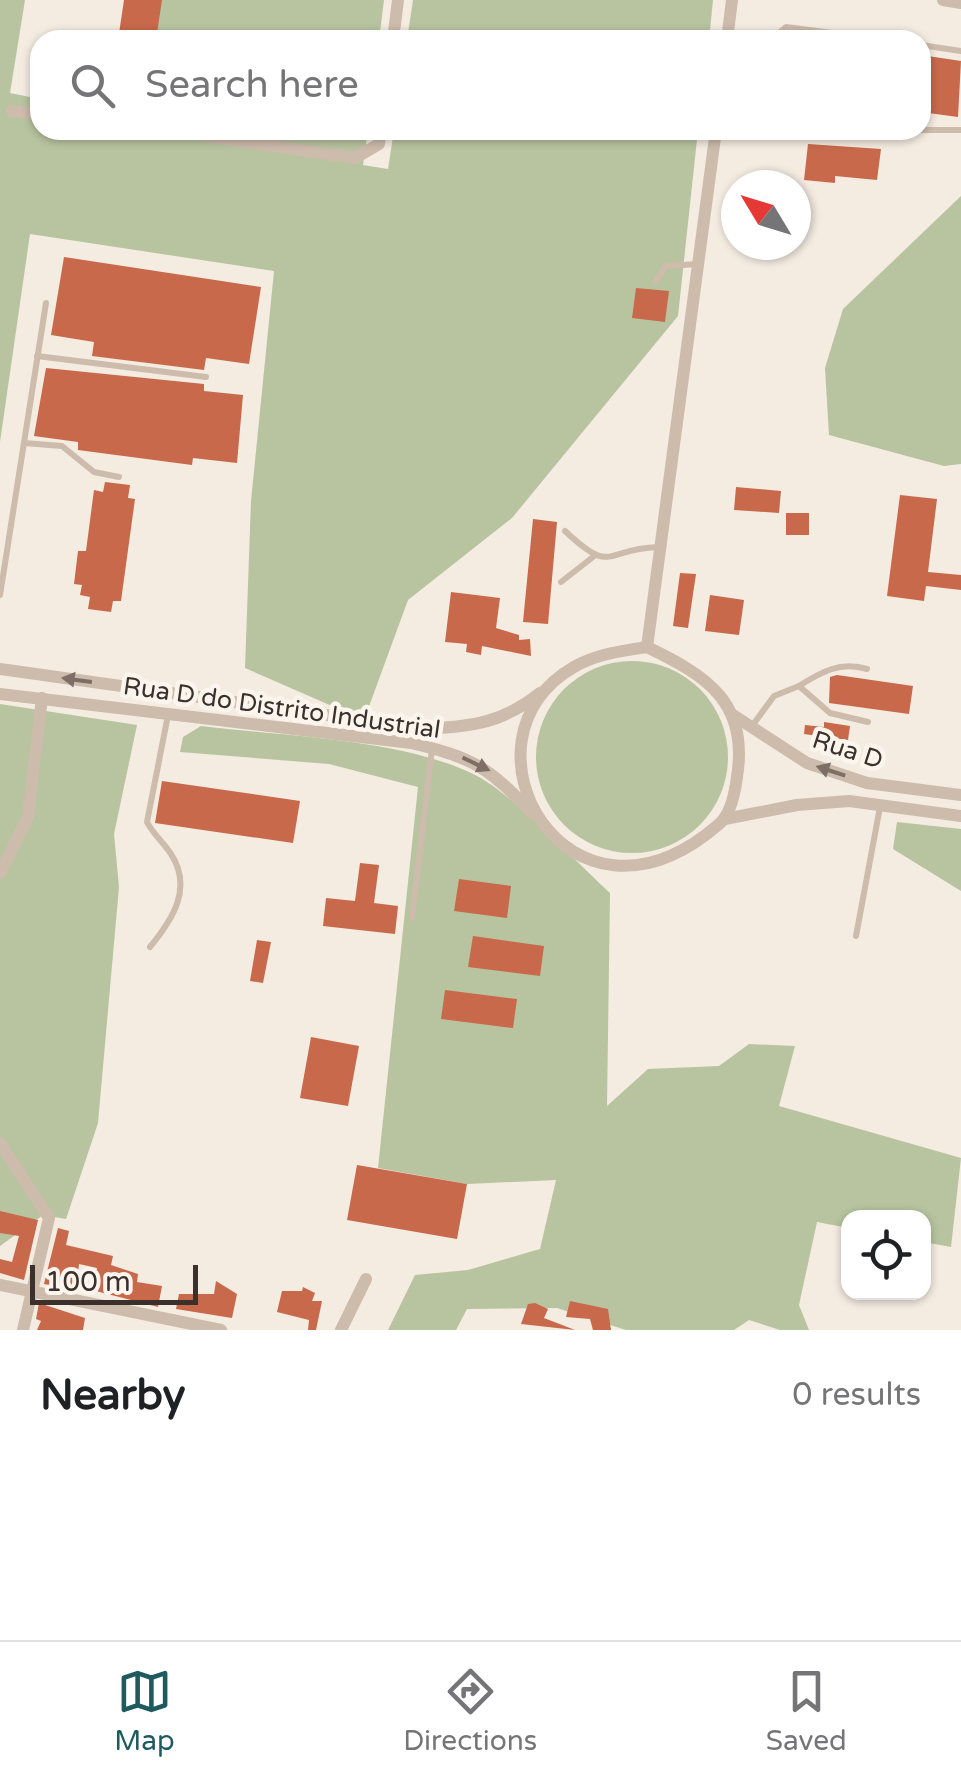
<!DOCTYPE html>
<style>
:root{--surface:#fff;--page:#f2f2f2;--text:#202124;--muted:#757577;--line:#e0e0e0;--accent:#1f5a5e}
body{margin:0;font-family:"Varela Round",sans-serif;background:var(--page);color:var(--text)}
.controls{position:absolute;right:30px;bottom:30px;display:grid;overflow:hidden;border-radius:20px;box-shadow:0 2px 8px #0004}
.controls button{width:90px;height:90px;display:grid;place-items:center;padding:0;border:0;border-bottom:2px solid var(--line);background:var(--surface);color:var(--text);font:50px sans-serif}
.compass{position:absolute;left:721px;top:170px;width:90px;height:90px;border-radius:50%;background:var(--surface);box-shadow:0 2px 8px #0004;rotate:308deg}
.scale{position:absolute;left:30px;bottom:25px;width:168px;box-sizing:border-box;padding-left:10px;border:5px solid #3b302b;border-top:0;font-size:28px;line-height:35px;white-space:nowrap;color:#3b302b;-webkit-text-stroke:8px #fbf5ee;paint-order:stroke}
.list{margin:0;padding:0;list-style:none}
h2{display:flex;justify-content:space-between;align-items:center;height:130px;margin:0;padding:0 40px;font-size:42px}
h2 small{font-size:32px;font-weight:400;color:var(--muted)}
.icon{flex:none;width:55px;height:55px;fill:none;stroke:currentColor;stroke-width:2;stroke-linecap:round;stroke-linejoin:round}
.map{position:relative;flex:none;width:961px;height:1330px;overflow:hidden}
.search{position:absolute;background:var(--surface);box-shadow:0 2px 8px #0004;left:30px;right:30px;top:30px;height:110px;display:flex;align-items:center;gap:25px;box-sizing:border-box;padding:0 35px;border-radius:30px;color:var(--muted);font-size:38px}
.sheet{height:310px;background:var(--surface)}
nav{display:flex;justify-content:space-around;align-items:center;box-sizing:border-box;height:140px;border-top:2px solid var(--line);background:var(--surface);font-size:28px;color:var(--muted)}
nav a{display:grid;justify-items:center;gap:5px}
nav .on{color:var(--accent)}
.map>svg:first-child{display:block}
.green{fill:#b8c4a0}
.building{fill:#c8694b}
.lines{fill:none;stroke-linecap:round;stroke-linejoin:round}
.lane{stroke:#cdbbac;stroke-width:6}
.street{stroke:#cdbbac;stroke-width:12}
.oneway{fill:#7d6f65}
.labels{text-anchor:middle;stroke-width:9;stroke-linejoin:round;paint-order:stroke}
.street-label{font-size:25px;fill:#3b302b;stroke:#fbf5ee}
</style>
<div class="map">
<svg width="961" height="1330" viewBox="0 0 961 1330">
<rect width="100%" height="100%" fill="#f4ebe1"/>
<!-- green -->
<g class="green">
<polygon points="0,0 25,0 10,93 40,99 40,130 368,130 363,165 388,169 394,130 698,130 678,316 512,518 408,600 364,720 245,668 251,501 274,271 30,234 0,442"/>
<polygon points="132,0 384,0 379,40 125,40"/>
<polygon points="413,0 713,0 709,40 407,40"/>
<polygon points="961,196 961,464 944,466 829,435 825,368 843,309"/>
<circle cx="632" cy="757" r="96"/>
<polygon points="0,704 137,725 114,834 119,887 98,1123 66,1219 43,1215 0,1246"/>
<path d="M 201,726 C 282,736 408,739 479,777 C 514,796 577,863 610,893 L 607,1106 L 648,1069 L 719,1066 L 749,1044 L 795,1046 L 779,1106 L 961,1158 L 951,1247 L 924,1242 L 924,1218 L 848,1218 L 848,1228 L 817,1222 L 799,1305 L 809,1330 L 780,1330 L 749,1320 L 734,1330 L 626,1330 L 557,1308 L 467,1309 L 456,1330 L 388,1330 L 415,1275 L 468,1270 L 540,1249 L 556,1180 L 467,1184 L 378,1168 L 418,787 L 329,764 L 180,752 L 183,737 Z"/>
<polygon points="897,822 961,829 961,891 893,849"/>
</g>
<!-- building -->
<g class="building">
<polygon points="124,0 162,0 156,40 118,40"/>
<polygon points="921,55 961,61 958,117 921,112"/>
<polygon points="808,144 881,149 877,180 835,176 835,183 804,180"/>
<polygon points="64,257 261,287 249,364 206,358 204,370 92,356 94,342 51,335"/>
<polygon points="636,288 669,291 665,322 632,318"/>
<polygon points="46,368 204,384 204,391 243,395 237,463 193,458 192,465 78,450 78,442 34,436"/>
<polygon points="105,482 130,485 128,498 135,499 121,601 113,601 111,612 88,609 90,597 80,595 82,585 74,584 78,551 86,551 94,490 103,492"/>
<polygon points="736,487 781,491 779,513 734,510"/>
<polygon points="900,495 937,499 928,572 961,575 961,590 926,586 924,601 887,596"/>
<rect x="786" y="513" width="23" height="22"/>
<polygon points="533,519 557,522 548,624 523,622"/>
<polygon points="680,573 696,574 688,628 673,626"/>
<polygon points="451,592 500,598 496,628 519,635 519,640 530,639 531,656 482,646 481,655 466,652 467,644 445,642"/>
<polygon points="710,595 744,600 739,635 705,631"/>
<polygon points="837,675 913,686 909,714 829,703 830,677"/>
<polygon points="824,722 850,726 848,740 804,734 805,725 824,727"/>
<polygon points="162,781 300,801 293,843 155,823"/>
<polygon points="360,863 379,865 374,903 398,906 395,934 323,926 326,898 355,901"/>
<polygon points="459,879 511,886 507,918 454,911"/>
<polygon points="473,936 544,946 540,976 468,967"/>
<polygon points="257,940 271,942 263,983 250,981"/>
<polygon points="445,990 517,999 513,1028 441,1019"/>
<polygon points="311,1037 359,1046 348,1106 300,1098"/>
<polygon points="357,1165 467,1184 457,1239 347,1220"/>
<polygon points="0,1211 38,1220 24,1280 0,1273 0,1259 12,1262 19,1236 0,1233"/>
<polygon points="58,1228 69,1231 66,1245 113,1256 111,1265 138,1274 137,1282 162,1286 158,1307 92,1290 97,1268 79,1264 76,1290 44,1284"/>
<polygon points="216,1281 237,1294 232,1318 176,1309 179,1294 214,1294"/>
<polygon points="303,1287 315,1293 312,1301 322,1301 316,1330 308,1330 309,1320 277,1312 282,1291 302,1291"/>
<polygon points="570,1301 608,1309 611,1330 593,1330 590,1319 566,1317"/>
<polygon points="39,1303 85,1318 83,1330 37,1330 41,1321 36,1319"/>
<polygon points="535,1303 548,1309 544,1318 575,1330 521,1324 528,1304"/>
</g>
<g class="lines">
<!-- lane -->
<g class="lane">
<polyline points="770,40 786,27 886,40"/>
<polyline points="921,45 961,51"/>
<polyline points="819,130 961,130"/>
<polyline points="655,282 666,266 698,264"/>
<polyline points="37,356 206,377"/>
<polyline points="24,443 62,446 94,472 119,477"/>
<path d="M 565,531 C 613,576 603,549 658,547"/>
<polyline points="561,582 593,557"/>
<polyline points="0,595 46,303"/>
<path d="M 799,686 C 821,672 840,661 867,669"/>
<polyline points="752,726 774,696 799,686 830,713 868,722"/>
<polyline points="412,918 432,749"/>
<polyline points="856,936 880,807"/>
<path d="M 150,947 C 173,919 193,888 171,854 C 164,843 153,834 147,822 L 168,715"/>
</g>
<!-- street -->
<g class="street">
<polyline points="943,0 961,3"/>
<polyline points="393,40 398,0"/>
<polyline points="727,40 732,0"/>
<polyline points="12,111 40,114"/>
<polyline points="165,130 355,158 379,144 381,130"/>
<path d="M 647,647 C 707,676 749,702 737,777 C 735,793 731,815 718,825 C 567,955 447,739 574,667 C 596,654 622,651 647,647 Z"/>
<polyline points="647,647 716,130"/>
<path d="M 0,669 L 427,729 C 474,726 502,723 540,693"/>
<path d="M 0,694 L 411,743 C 472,757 489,767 532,813"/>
<polyline points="733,715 807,763 867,783 961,795"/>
<polyline points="725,819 797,805 849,801 961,816"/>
<polyline points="0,873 28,817 42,698"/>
<polyline points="0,1143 49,1218 23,1330"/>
<polyline points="0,1285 221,1330"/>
<polyline points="341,1330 366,1279"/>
</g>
</g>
<!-- one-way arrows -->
<defs><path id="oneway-solid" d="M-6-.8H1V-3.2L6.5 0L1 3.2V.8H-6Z" transform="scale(2.5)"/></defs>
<g class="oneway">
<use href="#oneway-solid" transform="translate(77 680) rotate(-172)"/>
<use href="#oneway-solid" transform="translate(476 764) rotate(26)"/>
<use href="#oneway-solid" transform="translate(831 771) rotate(-162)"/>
</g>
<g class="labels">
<!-- street labels -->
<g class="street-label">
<text transform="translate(282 707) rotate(8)" y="9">Rua D do Distrito Industrial</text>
<text transform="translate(848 749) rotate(18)" y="9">Rua D</text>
</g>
</g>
</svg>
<div class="controls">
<button><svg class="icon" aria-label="locate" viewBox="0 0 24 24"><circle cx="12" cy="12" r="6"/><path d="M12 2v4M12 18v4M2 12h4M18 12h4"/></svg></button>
</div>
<svg class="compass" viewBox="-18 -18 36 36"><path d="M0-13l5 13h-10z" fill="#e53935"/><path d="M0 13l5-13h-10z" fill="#757577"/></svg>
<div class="scale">100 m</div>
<div class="search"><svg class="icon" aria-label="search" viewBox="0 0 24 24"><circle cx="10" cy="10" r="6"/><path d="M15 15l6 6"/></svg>Search here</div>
</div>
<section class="sheet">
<h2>Nearby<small>0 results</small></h2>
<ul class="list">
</ul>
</section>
<nav>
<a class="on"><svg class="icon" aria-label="map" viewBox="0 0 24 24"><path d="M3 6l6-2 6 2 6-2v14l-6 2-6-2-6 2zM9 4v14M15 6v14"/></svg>Map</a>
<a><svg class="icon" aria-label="directions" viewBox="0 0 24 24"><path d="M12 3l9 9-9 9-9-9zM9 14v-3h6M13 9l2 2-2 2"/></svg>Directions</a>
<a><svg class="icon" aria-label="saved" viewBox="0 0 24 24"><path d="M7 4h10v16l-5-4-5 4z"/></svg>Saved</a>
</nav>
